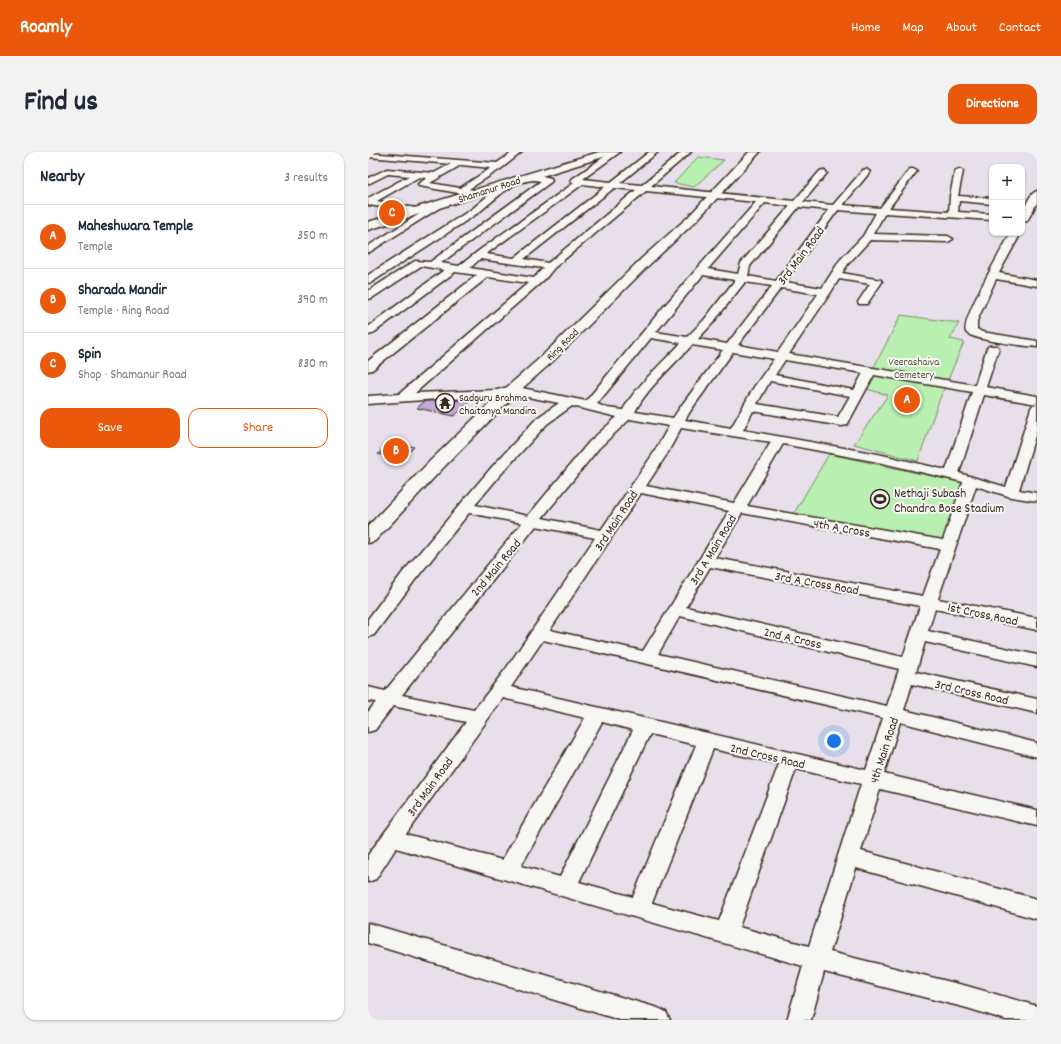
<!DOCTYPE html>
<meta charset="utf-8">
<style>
:root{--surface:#fff;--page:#f2f2f3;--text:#1f2937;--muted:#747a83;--line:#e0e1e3;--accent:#ea580c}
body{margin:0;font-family:Dekko,sans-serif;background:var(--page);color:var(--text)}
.controls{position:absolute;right:12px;top:12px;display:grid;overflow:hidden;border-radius:8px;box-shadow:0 1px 3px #0004}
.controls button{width:36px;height:36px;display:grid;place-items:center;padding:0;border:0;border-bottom:1px solid var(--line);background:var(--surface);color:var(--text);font:20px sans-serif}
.you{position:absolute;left:466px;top:589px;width:14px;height:14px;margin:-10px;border:3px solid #fff;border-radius:50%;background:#1a73e8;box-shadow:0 0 0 6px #1a73e833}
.badge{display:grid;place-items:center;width:26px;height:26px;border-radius:50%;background:var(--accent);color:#fff;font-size:13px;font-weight:700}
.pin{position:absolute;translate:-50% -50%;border:2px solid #fff;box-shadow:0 1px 4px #0006}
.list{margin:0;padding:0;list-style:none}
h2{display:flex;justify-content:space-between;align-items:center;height:52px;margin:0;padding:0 16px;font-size:17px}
h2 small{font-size:13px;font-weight:400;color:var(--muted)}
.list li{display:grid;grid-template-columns:26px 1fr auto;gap:12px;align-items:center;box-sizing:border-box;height:64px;padding:0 16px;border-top:1px solid var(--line)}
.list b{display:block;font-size:15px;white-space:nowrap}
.list p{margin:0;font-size:13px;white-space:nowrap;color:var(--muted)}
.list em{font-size:13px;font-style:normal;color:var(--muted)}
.actions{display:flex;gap:8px;padding:12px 16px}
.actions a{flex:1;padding:9px 0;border:1px solid var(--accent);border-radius:12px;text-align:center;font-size:14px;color:var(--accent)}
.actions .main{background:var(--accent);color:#fff}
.map{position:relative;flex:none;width:669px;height:868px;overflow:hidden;border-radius:12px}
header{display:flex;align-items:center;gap:24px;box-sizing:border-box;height:56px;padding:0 20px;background:var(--accent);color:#fff}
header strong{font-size:19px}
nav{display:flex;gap:22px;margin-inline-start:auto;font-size:14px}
.intro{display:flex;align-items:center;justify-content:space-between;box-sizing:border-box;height:96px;padding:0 24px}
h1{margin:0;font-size:28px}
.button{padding:10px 18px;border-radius:12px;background:var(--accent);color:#fff;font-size:14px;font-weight:700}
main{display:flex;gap:24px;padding:0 24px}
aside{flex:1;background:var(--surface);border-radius:12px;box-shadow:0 1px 3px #0004}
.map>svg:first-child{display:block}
.green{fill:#b9efb1;stroke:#7a8c68}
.building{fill:#c4a9d6;stroke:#3b2a1e}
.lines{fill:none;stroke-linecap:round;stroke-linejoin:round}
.minor-casing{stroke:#3b2a1e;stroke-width:3}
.major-casing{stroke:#3b2a1e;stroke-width:3}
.minor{fill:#f6f6f2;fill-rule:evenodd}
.major{fill:#f6f6f2;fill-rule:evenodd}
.labels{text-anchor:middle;stroke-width:4;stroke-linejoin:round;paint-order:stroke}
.far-street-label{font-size:11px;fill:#3b2a1e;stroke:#f6f6f2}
.far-park-label{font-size:11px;fill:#54513b;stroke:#f6f6f2}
.far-poi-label{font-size:11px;fill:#3b2a1e;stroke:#f6f6f2;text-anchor:start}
.street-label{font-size:13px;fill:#3b2a1e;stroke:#f6f6f2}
.poi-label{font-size:13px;fill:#3b2a1e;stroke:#f6f6f2;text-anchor:start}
</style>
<header>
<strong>Roamly</strong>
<nav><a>Home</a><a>Map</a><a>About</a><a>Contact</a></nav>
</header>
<div class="intro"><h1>Find us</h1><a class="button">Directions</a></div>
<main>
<aside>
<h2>Nearby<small>3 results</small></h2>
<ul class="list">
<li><span class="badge">A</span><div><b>Maheshwara Temple</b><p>Temple</p></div><em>350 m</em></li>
<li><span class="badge">B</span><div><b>Sharada Mandir</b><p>Temple · Ring Road</p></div><em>390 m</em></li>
<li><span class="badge">C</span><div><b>Spin</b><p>Shop · Shamanur Road</p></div><em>830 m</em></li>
</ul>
<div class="actions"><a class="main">Save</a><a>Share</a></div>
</aside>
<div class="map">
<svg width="669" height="868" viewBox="0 0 669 868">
<rect width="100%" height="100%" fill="#e7dfea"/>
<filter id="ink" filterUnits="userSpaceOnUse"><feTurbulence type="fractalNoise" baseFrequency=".025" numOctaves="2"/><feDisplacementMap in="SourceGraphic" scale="8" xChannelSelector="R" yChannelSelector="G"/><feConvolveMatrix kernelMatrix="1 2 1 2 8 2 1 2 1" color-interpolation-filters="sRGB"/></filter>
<g filter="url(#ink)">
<!-- green -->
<g class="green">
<polygon points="330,5 356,8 326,35 306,31"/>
<polygon points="533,163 591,171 582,187 596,190 570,251 550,309 486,292 520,243 495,236"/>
<polygon points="461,302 596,331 573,391 425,363"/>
</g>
<!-- building -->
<g class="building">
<polygon points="104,248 86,264 49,256 57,249"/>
<polygon points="23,290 46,295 33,308 10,302"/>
</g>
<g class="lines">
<!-- minor casing -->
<g class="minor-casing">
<g id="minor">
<path d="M 145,0 L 154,0 L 134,16 L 101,37 L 110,39 L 111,41 L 110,43 L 107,44 L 51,34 L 50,32 L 59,26 L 51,25 L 9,49 L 53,57 L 53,61 L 72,49 L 78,49 L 79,51 L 0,101 L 0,94 L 53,61 L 0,53 L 0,46 L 41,24 L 20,22 L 0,32 L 0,26 L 19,17 L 66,21 L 83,12 L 0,5 L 0,1 L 129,11 ZM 93,13 L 123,16 L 92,36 L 62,31 Z"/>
<path d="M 243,0 L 252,0 L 215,27 L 243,30 L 281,0 L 290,0 L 252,31 L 274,33 L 314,0 L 323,0 L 283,34 L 426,49 L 452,19 L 455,18 L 459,21 L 435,50 L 465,53 L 495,18 L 498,17 L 502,20 L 475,53 L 512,56 L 542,17 L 545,17 L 549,19 L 521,56 L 581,60 L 582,44 L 587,19 L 591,17 L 595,19 L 590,44 L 624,46 L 624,52 L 591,49 L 590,60 L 624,62 L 624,68 L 517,61 L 505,82 L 580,84 L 585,87 L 580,90 L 502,88 L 480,112 L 474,121 L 513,128 L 514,130 L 499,152 L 491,152 L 490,150 L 502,132 L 471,127 L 463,140 L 421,202 L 607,233 L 619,196 L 621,194 L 629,194 L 631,196 L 618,235 L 669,244 L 669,252 L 616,243 L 591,321 L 638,335 L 663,256 L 665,253 L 669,252 L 669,277 L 651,338 L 669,341 L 669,349 L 643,345 L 608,334 L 570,447 L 669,466 L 669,478 L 567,457 L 560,479 L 669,503 L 669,515 L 557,490 L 548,520 L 669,547 L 669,561 L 544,532 L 536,558 L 669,591 L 669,605 L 532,570 L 516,622 L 669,658 L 669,674 L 512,637 L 493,699 L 669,747 L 669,767 L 488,716 L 462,800 L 599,834 L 669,854 L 669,868 L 638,868 L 599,856 L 456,820 L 443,868 L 419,868 L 435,814 L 28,696 L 8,727 L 0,730 L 0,703 L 98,570 L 25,554 L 7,578 L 0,580 L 0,560 L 8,550 L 0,549 L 0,535 L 17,539 L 154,371 L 101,361 L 47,428 L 6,483 L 0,485 L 0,467 L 35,420 L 123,316 L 169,266 L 191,251 L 144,242 L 129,246 L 70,247 L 0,252 L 0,244 L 31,242 L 160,131 L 120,125 L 4,218 L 0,219 L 0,209 L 109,123 L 87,120 L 4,182 L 0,183 L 0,175 L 76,118 L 53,114 L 4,146 L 0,147 L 0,139 L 47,109 L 62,110 L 173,29 L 166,28 L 150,30 L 134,41 L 110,61 L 4,130 L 0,131 L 0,123 L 104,57 L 128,37 L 145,26 L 166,22 L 183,26 L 184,28 L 183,30 L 73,111 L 91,114 L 113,97 L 206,31 L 203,29 L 204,27 ZM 215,32 L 237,35 L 146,106 L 118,102 ZM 246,36 L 268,38 L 180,111 L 156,107 ZM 278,39 L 388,50 L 297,153 L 218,249 L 144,234 L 129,238 L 47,241 L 177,127 L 186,116 ZM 397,51 L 422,54 L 373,111 L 370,122 L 340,117 ZM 431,55 L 461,58 L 408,129 L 380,124 L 382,114 ZM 470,58 L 508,61 L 495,84 L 472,108 L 454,136 L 417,130 ZM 112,107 L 175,116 L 166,126 L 102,116 ZM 335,123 L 367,128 L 336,168 L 319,185 L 288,180 ZM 377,130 L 404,134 L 359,192 L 330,187 L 344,172 ZM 413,136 L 450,142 L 410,200 L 370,193 ZM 283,186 L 313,191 C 295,210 267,235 255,258 L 239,256 L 229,252 ZM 324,193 L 355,198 L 313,254 L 305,266 L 267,260 C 279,236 306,213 324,193 ZM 365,200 L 406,207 L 386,235 L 363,276 L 317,268 L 323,258 ZM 417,208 L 495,221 L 486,238 L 407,223 ZM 506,223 L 604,240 L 578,318 L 510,302 L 375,278 L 385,259 L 474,274 L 479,273 ZM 402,229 L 482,244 L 470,265 L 389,252 ZM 204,254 L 249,265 L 221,290 L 160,364 L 107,353 L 133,322 L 179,272 ZM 262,267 L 301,274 L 285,302 L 233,378 L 174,366 L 231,296 ZM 313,276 L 403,290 L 366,351 L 278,334 L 299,302 ZM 415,292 L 510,310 L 595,330 L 575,388 L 379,354 ZM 273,341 L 361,359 L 275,499 L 182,478 ZM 374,361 L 572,397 L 555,444 L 347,406 ZM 168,374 L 227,386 L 137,518 L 106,558 L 34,543 ZM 342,415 L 552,454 L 535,505 L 318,455 ZM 312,464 L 531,517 L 519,554 L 290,502 ZM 175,488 L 515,566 L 498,618 L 143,535 ZM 135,546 L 217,566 L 134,708 L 38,682 ZM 234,570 L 265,578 L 192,725 L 153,714 ZM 282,582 L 328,593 L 265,745 L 211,730 ZM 345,597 L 411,612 L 351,769 L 284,751 ZM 428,617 L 493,632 L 441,794 L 371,775 Z"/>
<path d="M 669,39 L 669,51 L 659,69 L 654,70 C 654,61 660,42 669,39 Z"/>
<path d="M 643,81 L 653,81 L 631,121 L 669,128 L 669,134 L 628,127 L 609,169 L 609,177 L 614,180 L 669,189 L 669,195 C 658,194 602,188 598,180 C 592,169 635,95 643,81 Z"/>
<polygon points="0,771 290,856 298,860 302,868 252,868 0,791"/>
</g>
</g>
<!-- major casing -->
<g class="major-casing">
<g id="major">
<polygon points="231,0 246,0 245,2 0,78 0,70"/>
<polygon points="381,0 392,0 328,69 282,112 183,211 149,241 74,317 7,389 0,391 0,374 62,309 139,235 173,205 274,106 320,65"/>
</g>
</g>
<!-- minor -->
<use href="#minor" class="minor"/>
<!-- major -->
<use href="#major" class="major"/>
</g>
</g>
<!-- icons -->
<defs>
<g id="temple-ring" transform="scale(1)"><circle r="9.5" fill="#f6f6f2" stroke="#3b2a1e" stroke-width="1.5"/><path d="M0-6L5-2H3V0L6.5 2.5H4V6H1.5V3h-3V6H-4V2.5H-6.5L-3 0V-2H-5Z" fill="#3b2a1e"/></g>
<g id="stadium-ring" transform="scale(1)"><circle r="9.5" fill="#f6f6f2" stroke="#3b2a1e" stroke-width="1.5"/><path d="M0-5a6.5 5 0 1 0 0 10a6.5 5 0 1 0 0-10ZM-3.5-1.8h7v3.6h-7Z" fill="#3b2a1e"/></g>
</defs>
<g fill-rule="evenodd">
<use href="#temple-ring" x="77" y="251"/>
<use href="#stadium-ring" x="512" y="347"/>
</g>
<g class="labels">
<!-- far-street labels -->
<g class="far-street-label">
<text transform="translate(121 37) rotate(-18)" y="4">Shamanur Road</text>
<text transform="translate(194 192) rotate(-45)" y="4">Ring Road</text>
</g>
<!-- far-park labels -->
<g class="far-park-label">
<text x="546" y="213">Veerashaiva<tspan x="546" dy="13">Cemetery</tspan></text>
</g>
<!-- far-poi labels -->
<g class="far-poi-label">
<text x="91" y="249">Sadguru Brahma<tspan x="91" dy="13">Chaitanya Mandira</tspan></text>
</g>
<!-- street labels -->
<g class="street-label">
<text transform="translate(432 103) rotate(-53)" y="5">3rd Main Road</text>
<text transform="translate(247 368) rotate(-57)" y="5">3rd Main Road</text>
<text transform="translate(474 375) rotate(10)" y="5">4th A Cross</text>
<text transform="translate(344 397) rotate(-59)" y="5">3rd A Main Road</text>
<text transform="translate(127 415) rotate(-50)" y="5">2nd Main Road</text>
<text transform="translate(449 430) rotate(10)" y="5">3rd A Cross Road</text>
<text transform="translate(615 461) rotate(12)" y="5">1st Cross Road</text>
<text transform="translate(425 485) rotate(13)" y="5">2nd A Cross</text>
<text transform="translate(604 539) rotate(13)" y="5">3rd Cross Road</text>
<text transform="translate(515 598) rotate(-72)" y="5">4th Main Road</text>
<text transform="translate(400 603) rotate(13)" y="5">2nd Cross Road</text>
<text transform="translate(61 634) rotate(-54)" y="5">3rd Main Road</text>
</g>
<!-- poi labels -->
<g class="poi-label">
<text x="526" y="345">Nethaji Subash<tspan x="526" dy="15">Chandra Bose Stadium</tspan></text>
</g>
</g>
</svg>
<div class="controls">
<button>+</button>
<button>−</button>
</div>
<div class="you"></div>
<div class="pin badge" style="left:539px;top:248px">A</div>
<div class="pin badge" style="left:28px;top:299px">B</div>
<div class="pin badge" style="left:24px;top:61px">C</div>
</div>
</main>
